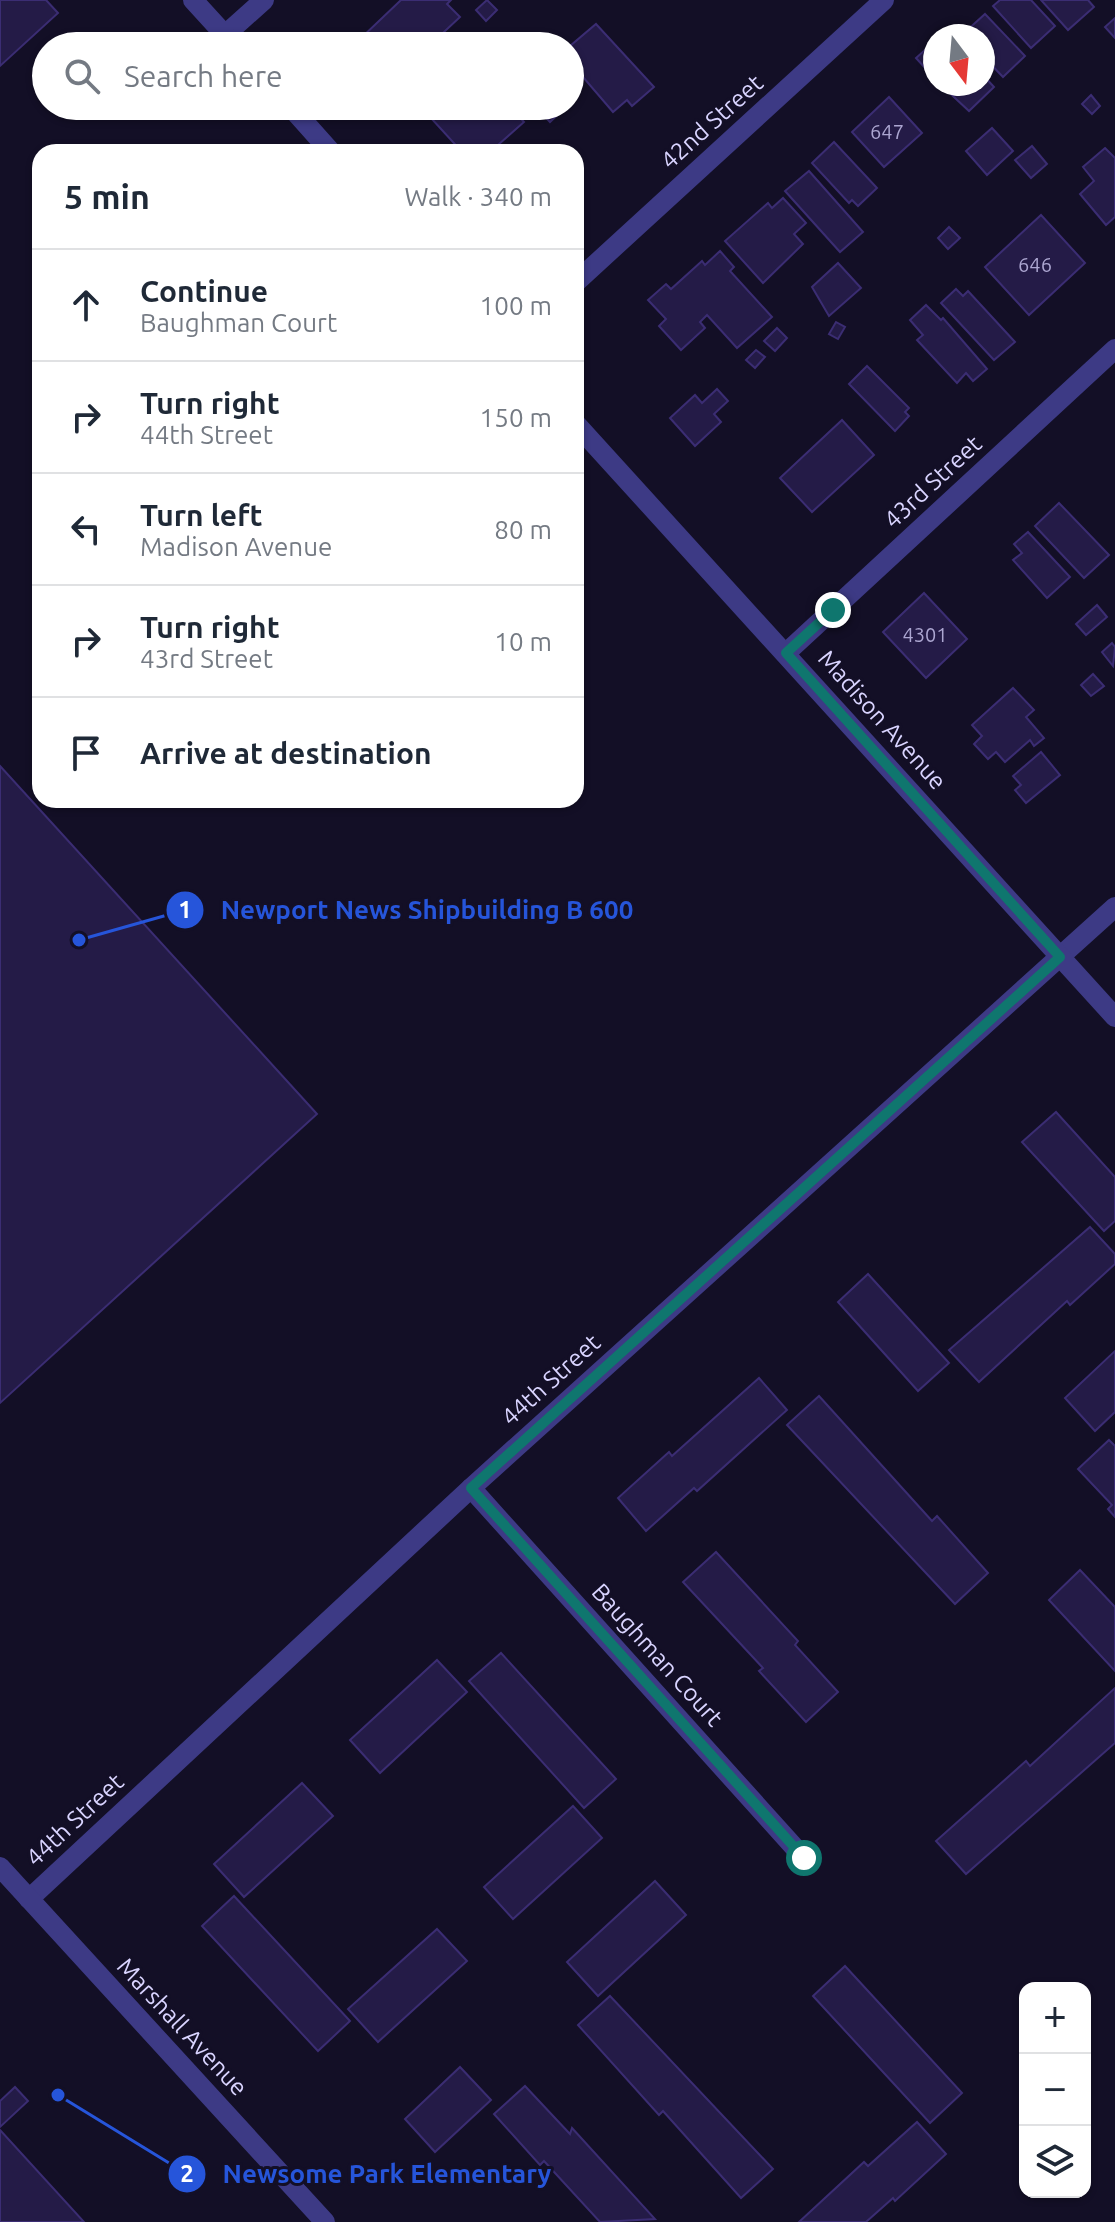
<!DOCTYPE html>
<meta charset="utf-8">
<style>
:root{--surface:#fff;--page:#f6f6f7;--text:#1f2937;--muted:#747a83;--line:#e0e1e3}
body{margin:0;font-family:Ubuntu,sans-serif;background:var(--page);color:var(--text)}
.controls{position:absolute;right:24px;bottom:24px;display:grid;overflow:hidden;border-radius:16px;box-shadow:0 2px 6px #0004}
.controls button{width:72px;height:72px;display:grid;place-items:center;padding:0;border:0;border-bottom:2px solid var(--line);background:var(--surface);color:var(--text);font:40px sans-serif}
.compass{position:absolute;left:923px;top:24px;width:72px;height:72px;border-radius:50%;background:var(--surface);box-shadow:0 2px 6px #0004;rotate:164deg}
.stop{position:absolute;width:24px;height:24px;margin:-18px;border:6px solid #0f766e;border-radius:50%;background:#fff}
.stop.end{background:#0f766e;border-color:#fff;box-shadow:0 2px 8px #0008}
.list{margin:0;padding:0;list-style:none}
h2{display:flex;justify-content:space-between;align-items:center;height:104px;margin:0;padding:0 32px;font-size:34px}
h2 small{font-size:26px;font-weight:400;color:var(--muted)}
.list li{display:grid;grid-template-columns:52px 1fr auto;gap:24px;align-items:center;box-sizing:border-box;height:112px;padding:0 32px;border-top:2px solid var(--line)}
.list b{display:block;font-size:30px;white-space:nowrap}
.list p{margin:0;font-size:26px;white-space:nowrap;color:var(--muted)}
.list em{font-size:26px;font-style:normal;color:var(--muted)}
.icon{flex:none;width:44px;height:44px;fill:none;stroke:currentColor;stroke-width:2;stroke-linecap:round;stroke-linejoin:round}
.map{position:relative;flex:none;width:1115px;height:2222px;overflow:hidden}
.search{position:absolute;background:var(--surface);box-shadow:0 2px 6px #0004;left:32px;top:32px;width:552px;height:88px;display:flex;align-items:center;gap:20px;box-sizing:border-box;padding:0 28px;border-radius:44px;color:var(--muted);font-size:30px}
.panel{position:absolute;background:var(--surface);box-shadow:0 2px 6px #0004;left:32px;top:144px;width:552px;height:664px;border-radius:24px}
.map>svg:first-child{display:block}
.building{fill:#241b47;stroke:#3b2d73;stroke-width:2}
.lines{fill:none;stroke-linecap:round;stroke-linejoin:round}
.minor{stroke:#3d3a85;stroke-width:20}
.tertiary{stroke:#3d3a85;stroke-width:20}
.route{stroke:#0f766e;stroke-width:10}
.labels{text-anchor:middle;stroke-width:6;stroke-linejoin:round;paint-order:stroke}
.number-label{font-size:20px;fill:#aca6d1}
.street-label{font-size:24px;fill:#d9d4ff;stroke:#130f26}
.leader{fill:none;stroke:#2655da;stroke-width:3}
.callout-dot{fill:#2655da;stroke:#130f26;stroke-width:3}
.mark-label{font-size:24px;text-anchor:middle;font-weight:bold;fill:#fff}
.callout-label{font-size:26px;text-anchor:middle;font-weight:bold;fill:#2655da;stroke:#130f26;stroke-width:6;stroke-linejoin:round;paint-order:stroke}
</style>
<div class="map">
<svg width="1115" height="2222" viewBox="0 0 1115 2222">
<rect width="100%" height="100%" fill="#130f26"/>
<!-- building -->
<g class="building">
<polygon points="0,0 46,0 58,13 0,66"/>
<polygon points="401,0 451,0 447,4 460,17 429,46 366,46 360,39"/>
<polygon points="487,0 497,10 486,21 476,10"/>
<polygon points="1000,0 1031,0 1055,26 1031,48 993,6"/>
<polygon points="1041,0 1088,0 1094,7 1068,30"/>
<polygon points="985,14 1025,56 1003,77 983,56 983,36 963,34"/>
<polygon points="1115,18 1115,38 1105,27"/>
<polygon points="596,24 654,87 632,106 627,100 613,112 570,62 570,46"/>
<polygon points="935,41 935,79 916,58"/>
<polygon points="983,75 994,87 969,111 940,84 983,84"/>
<polygon points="1091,95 1100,106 1092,114 1082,104"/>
<polygon points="889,97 922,133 884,167 852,132"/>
<polygon points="420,106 509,106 524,122 490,152 462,152"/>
<polygon points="535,106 567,106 550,122"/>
<polygon points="992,128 1013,151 987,175 966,151"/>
<polygon points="834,142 877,188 858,206 852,200 849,203 812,163"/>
<polygon points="1032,146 1047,164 1031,178 1015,160"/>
<polygon points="1105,148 1115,158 1115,217 1106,225 1080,194 1094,181 1083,167"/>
<polygon points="809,171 863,232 840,252 785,191"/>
<polygon points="783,198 806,223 794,234 803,244 763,283 725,241 768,203 772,208"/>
<polygon points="1041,215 1085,263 1029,315 985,267"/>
<polygon points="949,227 960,238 948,249 938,238"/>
<polygon points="720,251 734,267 730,271 772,317 737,348 707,315 700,322 705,328 681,350 659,326 666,319 648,300 666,284 671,289 702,261 705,265"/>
<polygon points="838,263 861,288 829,316 812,287"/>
<polygon points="956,289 963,296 968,291 1015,342 994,360 941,303"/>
<polygon points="926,305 941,320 943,318 987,369 973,381 966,373 957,383 917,340 923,335 910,320"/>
<polygon points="836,322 845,327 838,339 829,334"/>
<polygon points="777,328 787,338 775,351 764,341"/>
<polygon points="756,350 765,357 755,368 746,360"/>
<polygon points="867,366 909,408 905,412 909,416 895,431 849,384"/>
<polygon points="717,389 728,401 714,414 721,422 695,446 670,418 695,395 702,403"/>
<polygon points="842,420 874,455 812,512 780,478"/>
<polygon points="1059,503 1109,555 1084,578 1035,526"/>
<polygon points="1028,532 1070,577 1047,598 1013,560 1022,553 1014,544"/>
<polygon points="924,593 967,639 926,678 883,632"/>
<polygon points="1097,605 1107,617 1086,635 1076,624"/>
<polygon points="1112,643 1115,647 1113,666 1102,652"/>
<polygon points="1093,674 1104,686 1091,696 1081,685"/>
<polygon points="1013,688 1034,710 1026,717 1044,738 1034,746 1030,740 1005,762 996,752 988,759 974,744 982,736 972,725"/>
<polygon points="1041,752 1060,775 1026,803 1015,790 1021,785 1013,776"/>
<polygon points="0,766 317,1114 0,1403"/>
<polygon points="1056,1112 1115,1177 1115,1221 1104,1231 1022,1142"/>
<polygon points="1090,1227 1115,1254 1115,1264 1070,1305 1067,1301 979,1382 949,1350"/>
<polygon points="868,1274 949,1363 918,1391 838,1302"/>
<polygon points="1115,1351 1115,1412 1095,1431 1065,1398"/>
<polygon points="759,1378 787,1410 697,1491 694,1488 646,1531 618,1498 669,1452 672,1456"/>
<polygon points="819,1396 932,1521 937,1516 988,1573 955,1604 787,1425"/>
<polygon points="1109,1440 1115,1446 1115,1517 1108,1509 1112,1505 1078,1469"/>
<polygon points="716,1552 798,1641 795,1645 838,1692 806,1722 759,1671 763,1668 683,1582"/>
<polygon points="1080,1570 1115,1607 1115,1671 1049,1600"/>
<polygon points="501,1653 616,1779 584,1808 469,1681"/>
<polygon points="437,1660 467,1692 380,1773 350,1740"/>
<polygon points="1115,1688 1115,1743 966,1874 936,1841 1026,1761 1030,1766"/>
<polygon points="302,1783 333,1816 244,1897 214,1864"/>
<polygon points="573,1806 602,1838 513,1919 484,1887"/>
<polygon points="655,1881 686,1915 598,1996 567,1962"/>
<polygon points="234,1896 350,2021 318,2051 202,1926"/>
<polygon points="437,1929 467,1961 378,2042 348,2009"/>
<polygon points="845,1966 962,2093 930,2123 813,1996"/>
<polygon points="610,1996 773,2169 741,2198 663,2111 659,2115 578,2025"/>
<polygon points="460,2067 491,2100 435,2152 405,2119"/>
<polygon points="525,2086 570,2134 572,2128 655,2219 600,2222 544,2161 540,2165 494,2114"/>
<polygon points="15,2087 28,2101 0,2127 0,2101"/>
<polygon points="917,2122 946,2154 895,2201 893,2198 866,2222 799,2222 864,2162 868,2166"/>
<polygon points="0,2130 84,2222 0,2222"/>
</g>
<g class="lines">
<!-- minor -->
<g class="minor">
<polyline points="225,35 264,0"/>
<polyline points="576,282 884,0"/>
<polyline points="786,653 1115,349"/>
<polyline points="471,1488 804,1858"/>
<polyline points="29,1899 471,1488 1115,907"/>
</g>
<!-- tertiary -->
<g class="tertiary">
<polyline points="193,0 235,46"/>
<polyline points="290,106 331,152"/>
<polyline points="576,424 1115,1017"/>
<polyline points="0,1867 325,2222"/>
</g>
</g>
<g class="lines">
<!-- route -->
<polyline class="route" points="804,1858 471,1488 1060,957 786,653 833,610"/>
</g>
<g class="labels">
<!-- number labels -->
<g class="number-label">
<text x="887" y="139">647</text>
<text x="1035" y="272">646</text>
<text x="925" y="642">4301</text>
</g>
<!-- street labels -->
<g class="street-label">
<text transform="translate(712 122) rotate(-42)" y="8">42nd Street</text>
<text transform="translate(933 482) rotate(-43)" y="8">43rd Street</text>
<text transform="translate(882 720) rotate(48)" y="8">Madison Avenue</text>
<text transform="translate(551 1380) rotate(-42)" y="8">44th Street</text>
<text transform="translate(657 1655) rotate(48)" y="8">Baughman Court</text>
<text transform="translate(75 1820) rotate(-43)" y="8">44th Street</text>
<text transform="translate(182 2027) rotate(47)" y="8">Marshall Avenue</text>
</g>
</g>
<!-- callouts -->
<path class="leader" d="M79 940L185 910M58 2095L187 2174"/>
<g class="callout-dot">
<circle cx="79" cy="940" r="8"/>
<circle cx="58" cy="2095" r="8"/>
<circle cx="185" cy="910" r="20"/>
<circle cx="187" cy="2174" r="20"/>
</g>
<g class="mark-label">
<text x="185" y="918">1</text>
<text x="187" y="2182">2</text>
</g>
<g class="callout-label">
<text x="427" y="919">Newport News Shipbuilding B 600</text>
<text x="387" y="2183">Newsome Park Elementary</text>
</g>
</svg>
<div class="controls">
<button>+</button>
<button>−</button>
<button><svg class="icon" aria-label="layers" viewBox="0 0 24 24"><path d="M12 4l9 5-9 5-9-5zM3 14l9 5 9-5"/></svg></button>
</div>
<svg class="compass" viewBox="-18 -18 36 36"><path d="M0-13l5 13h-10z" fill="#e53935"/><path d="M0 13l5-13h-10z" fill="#747a83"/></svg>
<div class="stop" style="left:804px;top:1858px"></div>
<div class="stop end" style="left:833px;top:610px"></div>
<div class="search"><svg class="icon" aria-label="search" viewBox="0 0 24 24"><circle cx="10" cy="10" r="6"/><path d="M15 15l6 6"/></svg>Search here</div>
<section class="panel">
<h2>5 min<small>Walk · 340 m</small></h2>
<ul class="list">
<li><svg class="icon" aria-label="ahead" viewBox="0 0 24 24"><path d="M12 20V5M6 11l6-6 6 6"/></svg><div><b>Continue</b><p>Baughman Court</p></div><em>100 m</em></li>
<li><svg class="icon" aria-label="right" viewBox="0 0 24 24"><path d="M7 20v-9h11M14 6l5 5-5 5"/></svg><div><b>Turn right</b><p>44th Street</p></div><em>150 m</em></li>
<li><svg class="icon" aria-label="left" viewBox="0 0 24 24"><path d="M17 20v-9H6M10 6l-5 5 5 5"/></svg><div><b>Turn left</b><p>Madison Avenue</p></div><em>80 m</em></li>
<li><svg class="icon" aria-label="right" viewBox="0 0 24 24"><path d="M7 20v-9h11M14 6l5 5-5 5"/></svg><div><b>Turn right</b><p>43rd Street</p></div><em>10 m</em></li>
<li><svg class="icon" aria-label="arrive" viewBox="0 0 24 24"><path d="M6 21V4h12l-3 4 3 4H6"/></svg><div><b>Arrive at destination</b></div></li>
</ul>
</section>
</div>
